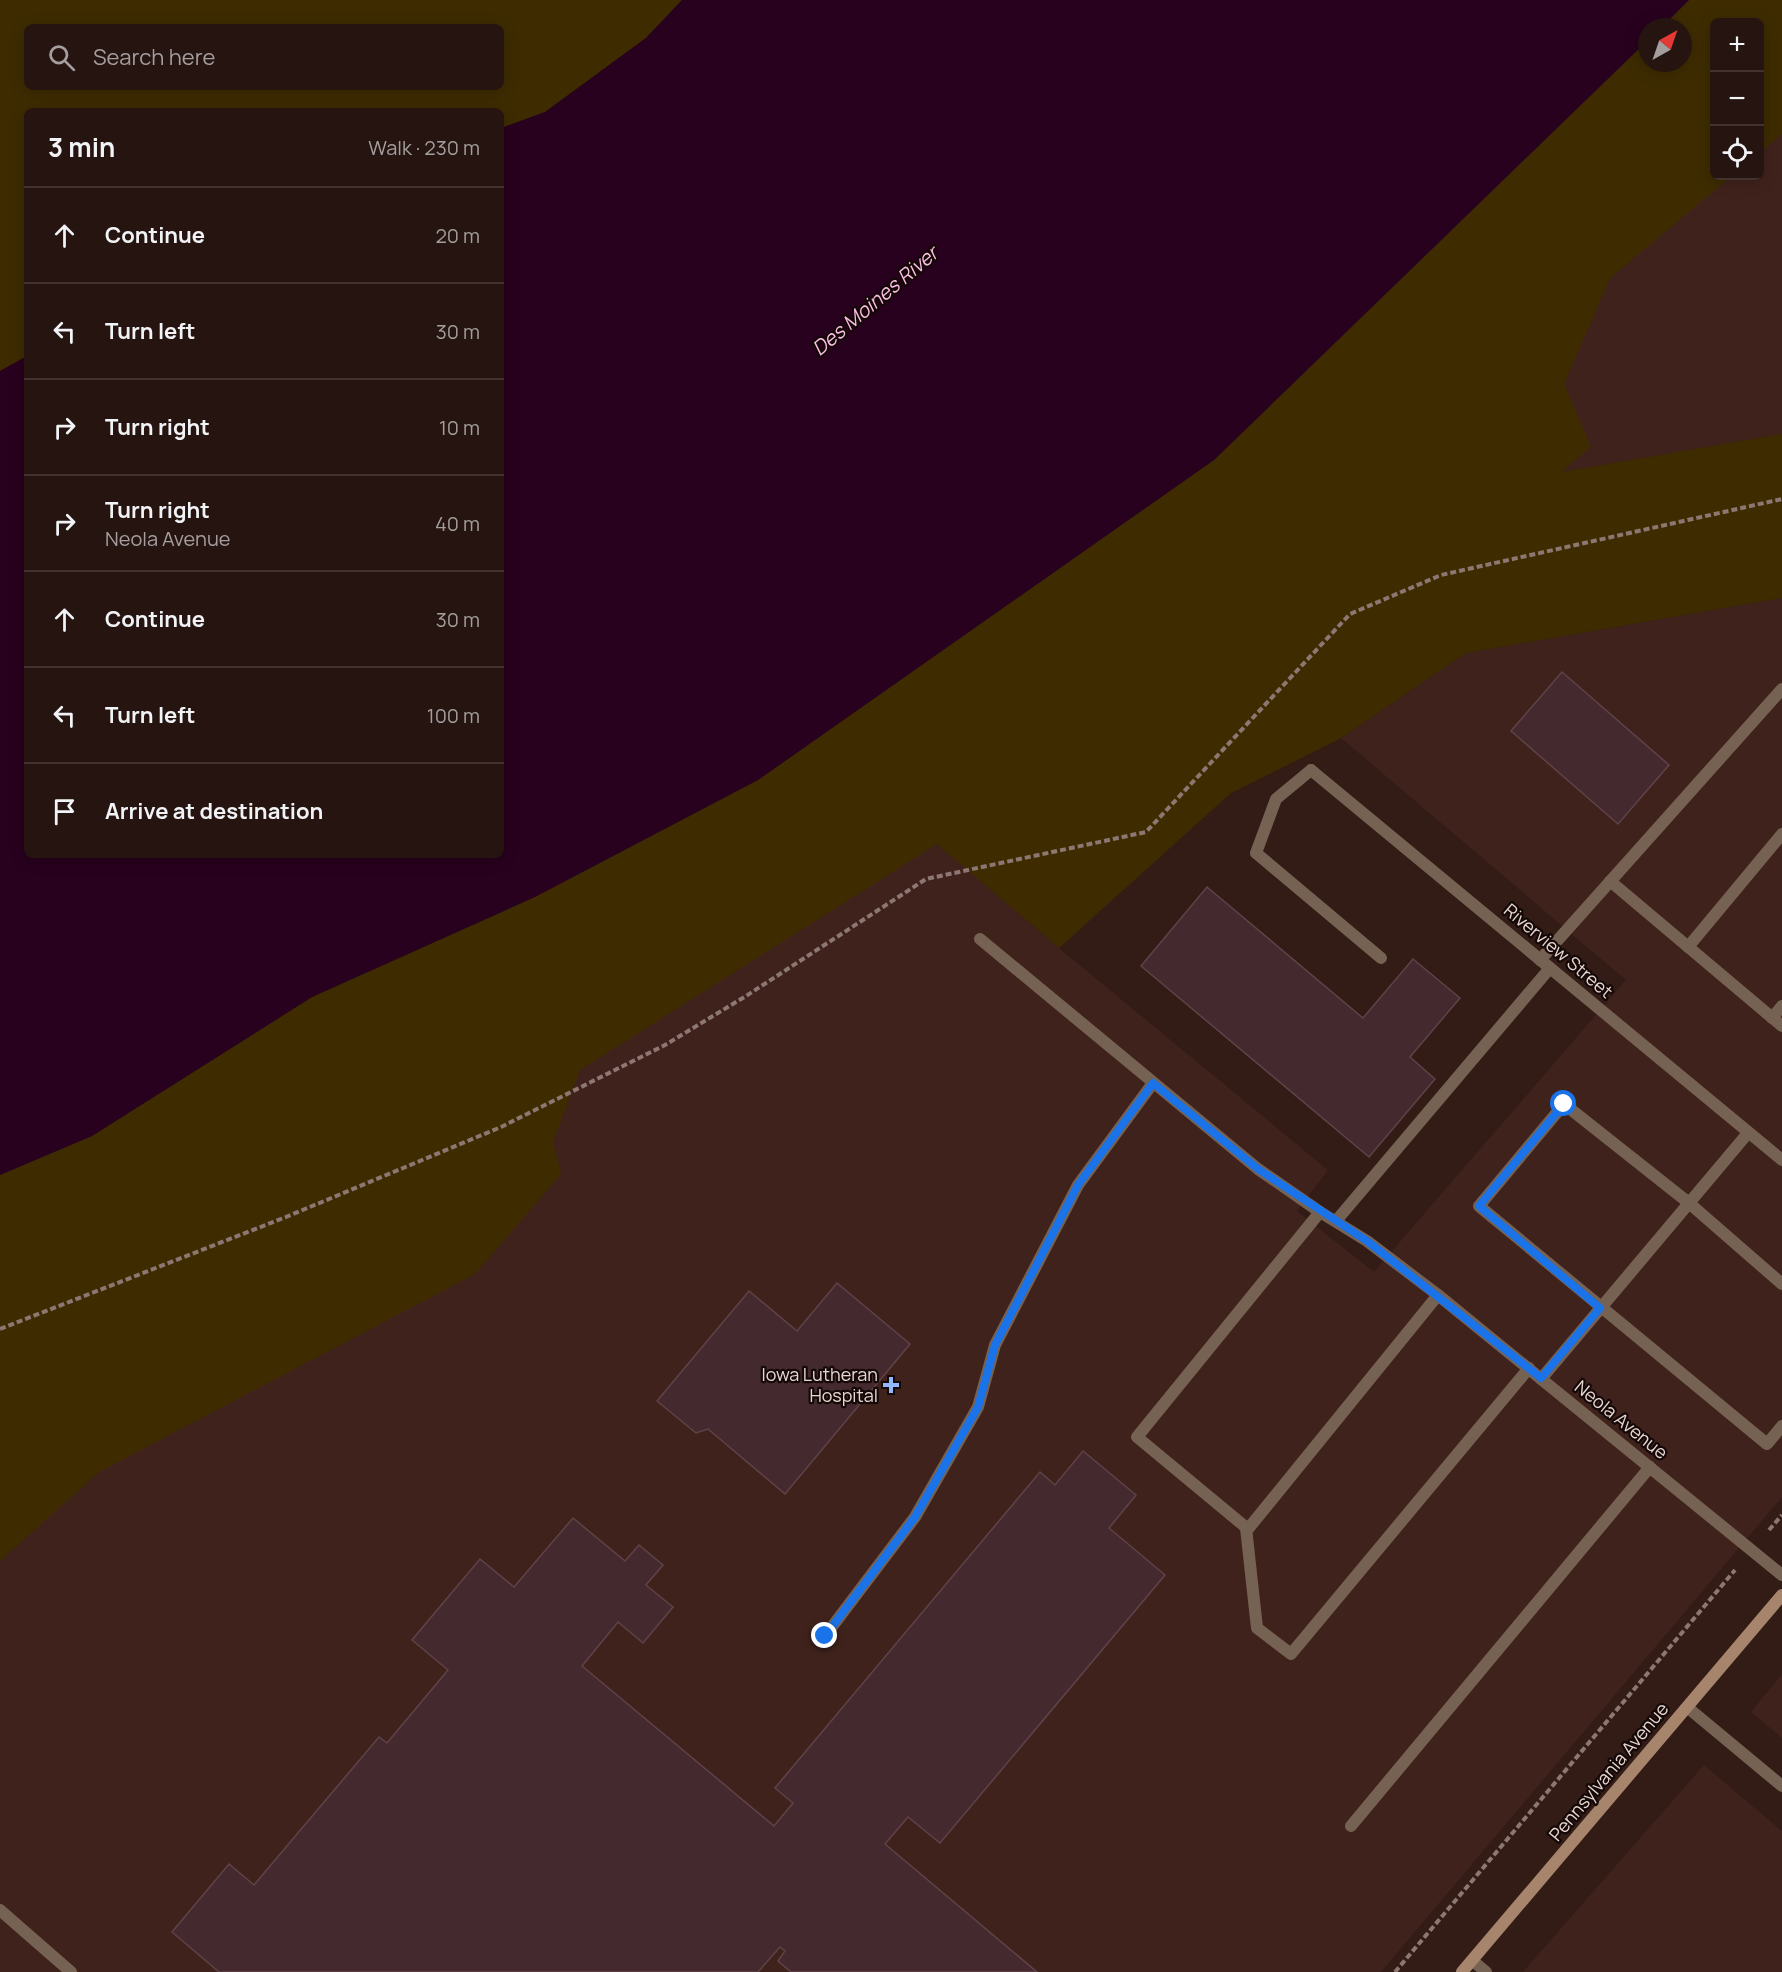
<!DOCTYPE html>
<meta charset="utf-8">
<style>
:root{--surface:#261410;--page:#2e1d19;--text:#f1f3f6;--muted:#a49e9f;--line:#423330}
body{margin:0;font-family:Manrope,sans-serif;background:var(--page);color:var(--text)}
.controls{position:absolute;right:18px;top:18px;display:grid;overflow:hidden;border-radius:9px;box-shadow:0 3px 15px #0003}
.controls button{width:54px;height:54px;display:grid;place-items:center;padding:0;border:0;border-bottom:2px solid var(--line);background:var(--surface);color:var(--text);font:30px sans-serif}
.compass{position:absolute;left:1638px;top:18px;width:54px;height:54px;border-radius:50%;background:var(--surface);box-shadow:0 3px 15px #0003;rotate:40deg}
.stop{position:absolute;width:18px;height:18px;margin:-14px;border:4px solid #1a73e8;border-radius:50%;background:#fff}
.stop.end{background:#1a73e8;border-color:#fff;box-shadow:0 2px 6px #0008}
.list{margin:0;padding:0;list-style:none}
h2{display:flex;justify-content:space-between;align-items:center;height:78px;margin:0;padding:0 24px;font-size:26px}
h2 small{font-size:20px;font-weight:400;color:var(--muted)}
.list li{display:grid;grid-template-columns:39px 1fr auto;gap:18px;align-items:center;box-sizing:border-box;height:96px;padding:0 24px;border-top:2px solid var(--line)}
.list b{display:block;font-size:22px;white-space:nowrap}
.list p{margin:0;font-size:20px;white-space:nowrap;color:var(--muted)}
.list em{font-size:20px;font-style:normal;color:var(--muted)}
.icon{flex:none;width:33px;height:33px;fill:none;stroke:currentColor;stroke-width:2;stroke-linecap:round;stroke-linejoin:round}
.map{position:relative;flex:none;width:1782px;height:1972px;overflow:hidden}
.search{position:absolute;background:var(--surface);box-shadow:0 3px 15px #0003;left:24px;top:24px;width:480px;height:66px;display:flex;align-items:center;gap:15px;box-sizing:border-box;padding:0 21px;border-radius:9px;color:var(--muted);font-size:22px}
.panel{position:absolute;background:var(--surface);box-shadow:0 3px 15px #0003;left:24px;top:108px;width:480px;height:750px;border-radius:9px}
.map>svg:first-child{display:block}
.built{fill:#40221c;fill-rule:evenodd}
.green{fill:#3e2c00;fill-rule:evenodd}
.water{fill:#28011e}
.building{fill:#44292e;stroke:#5f4348;stroke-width:1.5}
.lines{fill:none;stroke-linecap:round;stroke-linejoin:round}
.path{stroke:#8c7773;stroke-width:4;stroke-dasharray:6 3;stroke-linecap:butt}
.lane{stroke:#766252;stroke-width:12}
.street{stroke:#766252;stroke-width:12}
.secondary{stroke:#a6856c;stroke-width:12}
.route{stroke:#1a73e8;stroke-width:8}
.poi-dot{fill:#93b7fd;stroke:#140907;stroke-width:2}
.labels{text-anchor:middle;stroke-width:4.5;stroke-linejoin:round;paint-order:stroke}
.street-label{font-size:18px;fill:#e7d6d2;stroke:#140907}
.poi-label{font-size:18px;fill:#e7d6d2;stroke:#140907;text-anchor:end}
.water-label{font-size:20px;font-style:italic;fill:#fbbde4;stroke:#140907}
</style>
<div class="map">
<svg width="1782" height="1972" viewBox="0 0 1782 1972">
<rect width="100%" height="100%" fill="#331b16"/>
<!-- built -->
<g class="built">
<path d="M 1689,0 L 1782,0 L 1782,434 L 1503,482 L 851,769 L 1059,948 L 1328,1170 L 1297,1211 L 1374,1272 L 1626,980 L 1341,738 L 1466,653 L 1782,598 L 1782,1497 L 1381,1972 L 0,1972 L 0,1175 L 758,780 L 1214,460 L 1647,41 L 1647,63 L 1683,63 L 1683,27 L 1662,27 ZM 1714,22 L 1760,22 L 1760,176 L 1714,176 Z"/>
<polygon points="1782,1674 1782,1738 1751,1712"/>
<polygon points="1704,1765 1782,1831 1782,1972 1523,1972"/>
</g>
<!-- green -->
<g class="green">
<path d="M 0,0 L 682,0 L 646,38 L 545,112 L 501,128 L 501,111 L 27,111 L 27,356 L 0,371 ZM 27,27 L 501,27 L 501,87 L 27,87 Z"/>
<polygon points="1689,0 1782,0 1782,134 1760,153 1760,22 1714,22 1714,176 1732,176 1610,278 1564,384 1591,447 1561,472 1782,434 1782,598 1466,653 1341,738 1231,793 1059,948 937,844 580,1070 553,1142 561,1174 475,1274 99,1472 0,1561 0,1175 92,1136 312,997 535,897 758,780 1214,460 1647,41 1647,63 1683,63 1683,27 1662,27"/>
</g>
<!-- water -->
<polygon class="water" points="682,0 1689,0 1662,27 1647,27 1647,41 1214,460 758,780 535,897 312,997 92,1136 0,1175 0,371 27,356 27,855 501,855 501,128 545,112 646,38"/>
<!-- building -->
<g class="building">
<polygon points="1562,672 1669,765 1618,824 1511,731"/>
<polygon points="1207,887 1363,1018 1413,959 1460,998 1410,1057 1435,1079 1369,1157 1141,966"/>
<polygon points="837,1283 910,1344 785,1494 708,1429 696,1433 657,1401 749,1291 797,1331"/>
<polygon points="1083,1451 1136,1495 1109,1528 1165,1575 940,1843 908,1817 885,1844 1037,1972 791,1972 778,1961 785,1951 780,1947 758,1972 219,1972 172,1932 229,1864 254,1885 379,1737 387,1743 448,1670 412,1640 480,1559 514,1587 573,1518 625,1561 639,1545 663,1565 646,1585 673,1607 643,1643 618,1622 582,1666 774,1826 793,1803 775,1788 1040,1472 1055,1485"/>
</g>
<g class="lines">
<!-- path -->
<g class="path">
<polyline points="0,1329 286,1217 501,1127 665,1045 746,996 926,879 1146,832 1350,614 1441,575 1782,499"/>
<polyline points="1769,1530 1782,1515"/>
<polyline points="1395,1972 1735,1570"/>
</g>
<!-- lane -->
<g class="lane">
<polyline points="1311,770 1276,799 1256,853 1381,958"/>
<polyline points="1610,881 1782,1026"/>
<polyline points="980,939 1258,1169 1320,1212 1137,1437 1248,1529 1438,1295"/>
<polyline points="1688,947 1782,834"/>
<polyline points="1540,960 1782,689"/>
<polyline points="1772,1018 1782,1006"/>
<polyline points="1336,1221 1550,968"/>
<polyline points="1782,1284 1689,1203 1564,1104 1479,1206 1767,1444 1782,1426"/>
<polyline points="1541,1379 1748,1133"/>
<polyline points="1246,1528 1257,1628 1291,1654 1529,1368"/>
<polyline points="825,1636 915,1517 978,1407 995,1345 1078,1185 1153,1083"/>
<polyline points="1351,1826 1650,1467"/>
<polyline points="0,1910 71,1972"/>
<polyline points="1473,1961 1486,1972"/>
</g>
<!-- street -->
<g class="street">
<polyline points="1311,770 1782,1160"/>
<polyline points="1320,1212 1367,1241 1438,1295 1782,1575"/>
<polyline points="1687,1707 1782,1786"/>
</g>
<!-- secondary -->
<polyline class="secondary" points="1462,1972 1782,1595"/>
</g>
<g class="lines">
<!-- route -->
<polyline class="route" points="825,1636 915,1517 978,1407 995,1345 1078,1185 1153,1083 1258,1169 1367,1241 1541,1378 1600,1308 1479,1206 1564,1104"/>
</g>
<!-- markers -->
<path class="poi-dot" d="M888 1376h6v6h6v6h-6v6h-6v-6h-6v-6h6z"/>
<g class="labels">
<!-- street labels -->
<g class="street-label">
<text transform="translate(1558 951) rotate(40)" y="6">Riverview Street</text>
<text transform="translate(1621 1420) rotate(39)" y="6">Neola Avenue</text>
<text transform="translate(1609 1772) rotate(-50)" y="6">Pennsylvania Avenue</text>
</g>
<!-- poi labels -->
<g class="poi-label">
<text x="878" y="1381">Iowa Lutheran<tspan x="878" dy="21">Hospital</tspan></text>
</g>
<!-- water labels -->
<g class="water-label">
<text transform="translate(875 301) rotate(-40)" y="7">Des Moines River</text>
</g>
</g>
</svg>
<div class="controls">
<button>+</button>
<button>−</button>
<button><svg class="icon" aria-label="locate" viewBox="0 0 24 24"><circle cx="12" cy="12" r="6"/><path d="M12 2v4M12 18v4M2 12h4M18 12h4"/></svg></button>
</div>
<svg class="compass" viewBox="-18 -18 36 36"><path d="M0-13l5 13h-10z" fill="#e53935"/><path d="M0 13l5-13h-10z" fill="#a49e9f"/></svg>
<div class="stop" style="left:1564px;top:1104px"></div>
<div class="stop end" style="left:825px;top:1636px"></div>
<div class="search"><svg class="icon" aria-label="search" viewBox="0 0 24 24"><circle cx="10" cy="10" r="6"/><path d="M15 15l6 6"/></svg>Search here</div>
<section class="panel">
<h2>3 min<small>Walk · 230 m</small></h2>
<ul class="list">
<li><svg class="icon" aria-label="ahead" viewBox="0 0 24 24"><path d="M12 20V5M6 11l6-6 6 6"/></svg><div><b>Continue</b></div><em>20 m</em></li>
<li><svg class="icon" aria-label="left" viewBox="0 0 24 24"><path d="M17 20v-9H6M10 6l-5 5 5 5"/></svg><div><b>Turn left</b></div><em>30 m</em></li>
<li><svg class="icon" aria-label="right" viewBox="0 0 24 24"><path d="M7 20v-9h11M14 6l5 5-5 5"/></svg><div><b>Turn right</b></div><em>10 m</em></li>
<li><svg class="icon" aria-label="right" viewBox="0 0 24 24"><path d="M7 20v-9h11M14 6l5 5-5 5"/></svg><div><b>Turn right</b><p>Neola Avenue</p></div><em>40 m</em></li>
<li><svg class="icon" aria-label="ahead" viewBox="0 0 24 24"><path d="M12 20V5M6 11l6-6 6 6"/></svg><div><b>Continue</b></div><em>30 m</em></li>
<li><svg class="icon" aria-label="left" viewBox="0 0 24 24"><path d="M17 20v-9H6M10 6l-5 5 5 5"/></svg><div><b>Turn left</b></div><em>100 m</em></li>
<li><svg class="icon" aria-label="arrive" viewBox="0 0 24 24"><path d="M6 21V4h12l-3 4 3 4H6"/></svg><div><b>Arrive at destination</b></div></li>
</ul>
</section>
</div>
